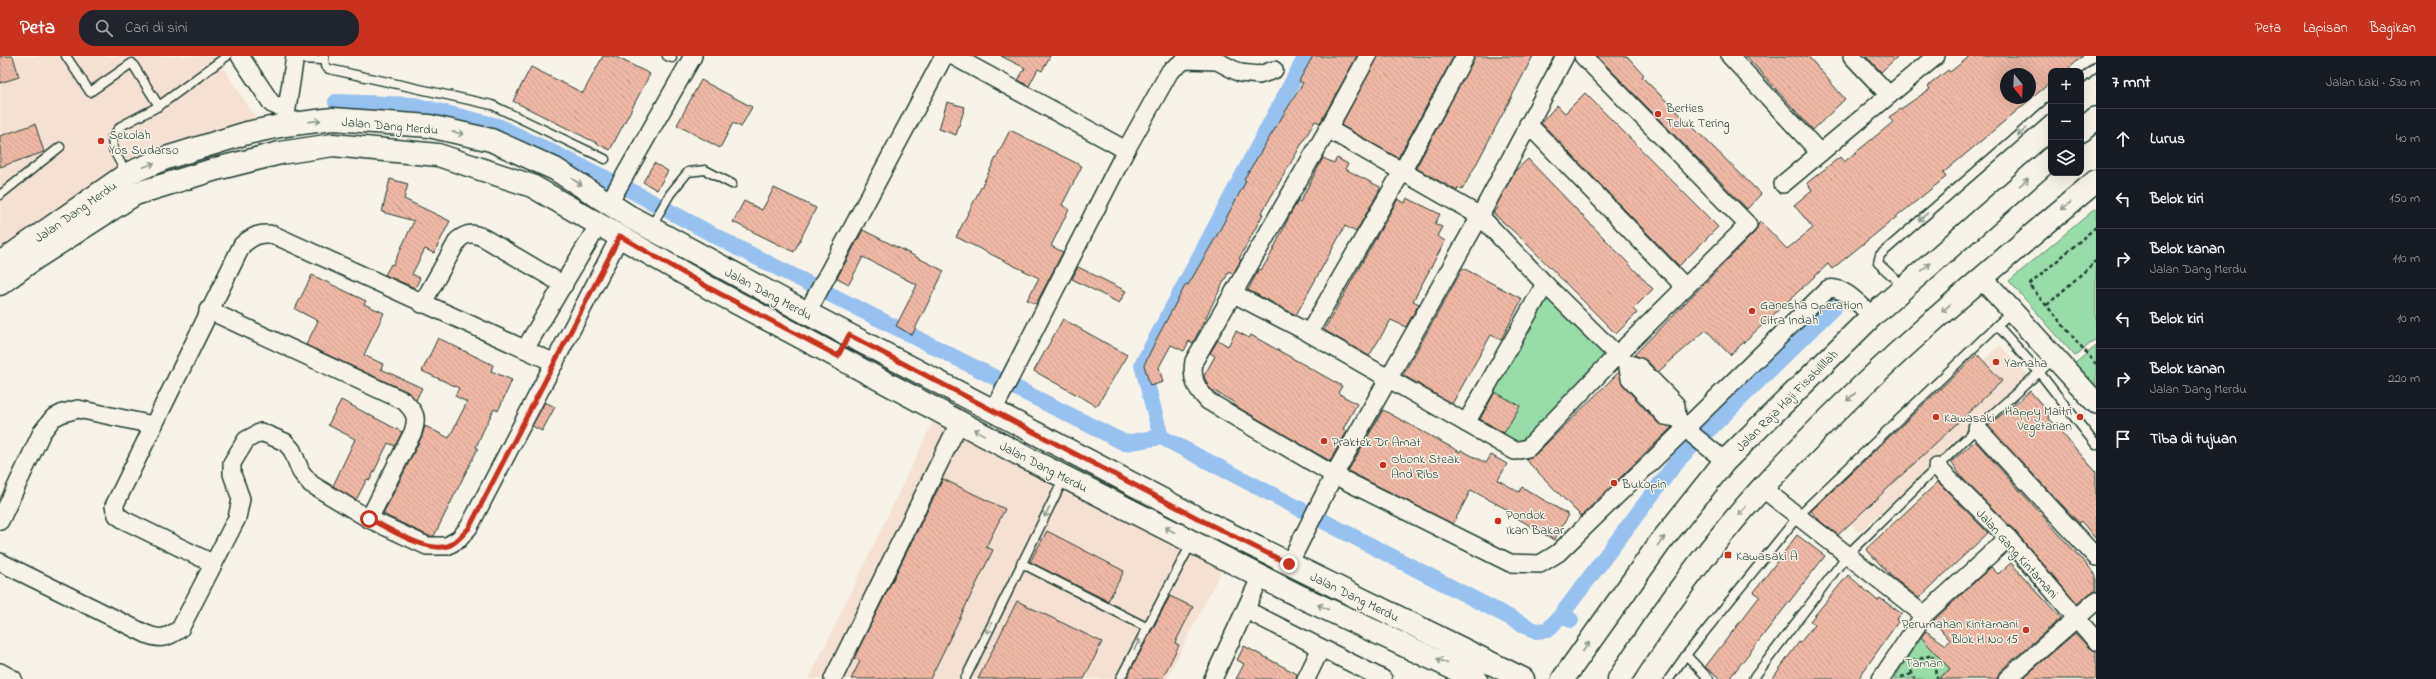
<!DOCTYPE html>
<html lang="id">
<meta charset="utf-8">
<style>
:root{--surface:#171b24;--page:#20242c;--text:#f1f3f6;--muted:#9ea1a6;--line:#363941;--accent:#c8321e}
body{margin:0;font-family:"Indie Flower",sans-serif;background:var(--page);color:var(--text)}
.controls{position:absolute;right:12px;top:12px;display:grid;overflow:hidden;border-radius:8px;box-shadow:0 4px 16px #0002}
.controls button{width:36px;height:36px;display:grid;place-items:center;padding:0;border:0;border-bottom:1px solid var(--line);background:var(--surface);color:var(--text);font:20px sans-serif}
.compass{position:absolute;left:2000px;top:12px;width:36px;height:36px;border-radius:50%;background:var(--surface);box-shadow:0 4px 16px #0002;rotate:162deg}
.stop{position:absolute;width:12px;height:12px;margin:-9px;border:3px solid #c8321e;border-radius:50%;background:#fff}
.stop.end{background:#c8321e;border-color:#fff;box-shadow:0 1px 4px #0008}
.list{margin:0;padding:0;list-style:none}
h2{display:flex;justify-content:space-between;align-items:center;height:52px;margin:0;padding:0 16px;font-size:17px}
h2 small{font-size:13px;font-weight:400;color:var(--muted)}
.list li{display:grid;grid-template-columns:26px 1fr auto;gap:12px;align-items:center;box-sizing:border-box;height:60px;padding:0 16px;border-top:1px solid var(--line)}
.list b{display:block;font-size:15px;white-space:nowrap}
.list p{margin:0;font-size:13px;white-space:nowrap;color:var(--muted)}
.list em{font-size:13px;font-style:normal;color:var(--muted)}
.icon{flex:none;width:22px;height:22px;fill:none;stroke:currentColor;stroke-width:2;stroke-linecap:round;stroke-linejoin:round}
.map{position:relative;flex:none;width:2096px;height:623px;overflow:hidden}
header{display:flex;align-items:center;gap:24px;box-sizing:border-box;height:56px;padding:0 20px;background:var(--accent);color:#fff}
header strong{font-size:19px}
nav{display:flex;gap:22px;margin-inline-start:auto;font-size:14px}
.search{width:280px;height:36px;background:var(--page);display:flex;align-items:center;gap:10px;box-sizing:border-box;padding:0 14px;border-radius:16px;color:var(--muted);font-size:15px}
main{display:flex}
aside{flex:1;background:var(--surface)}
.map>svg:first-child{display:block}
.built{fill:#f5e1d4}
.green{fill:#98dca9;stroke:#5c8c6e}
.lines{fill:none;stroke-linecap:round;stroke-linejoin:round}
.canal{stroke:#97c2f0;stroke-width:16}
.building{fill:url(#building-back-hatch);stroke:#1f3d34;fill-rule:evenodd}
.service-casing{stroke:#1f3d34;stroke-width:11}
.minor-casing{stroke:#1f3d34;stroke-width:20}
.tertiary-casing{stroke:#1f3d34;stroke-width:24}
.secondary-casing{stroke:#1f3d34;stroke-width:25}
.primary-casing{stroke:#1f3d34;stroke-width:25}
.path{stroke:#1f3d34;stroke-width:2.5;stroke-dasharray:4 3;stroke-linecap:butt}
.service{stroke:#f7f3e8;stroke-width:8}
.minor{stroke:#f7f3e8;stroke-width:17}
.tertiary{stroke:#f7f3e8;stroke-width:21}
.secondary{stroke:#f7f3e8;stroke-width:22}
.primary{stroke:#f7f3e8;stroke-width:22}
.oneway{stroke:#8b988e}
.route{stroke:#c8321e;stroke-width:5}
.poi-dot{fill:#c8321e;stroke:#f7f3e8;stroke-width:1.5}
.labels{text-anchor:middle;stroke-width:3;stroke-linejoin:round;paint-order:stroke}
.poi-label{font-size:13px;fill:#1f3d34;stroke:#f7f3e8;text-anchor:start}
.street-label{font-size:13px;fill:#1f3d34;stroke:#f7f3e8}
.park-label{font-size:13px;fill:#375d4b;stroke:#f7f3e8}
</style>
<header>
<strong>Peta</strong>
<div class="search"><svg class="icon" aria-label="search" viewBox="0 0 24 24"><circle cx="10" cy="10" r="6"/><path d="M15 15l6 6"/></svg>Cari di sini</div>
<nav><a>Peta</a><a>Lapisan</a><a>Bagikan</a></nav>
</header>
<main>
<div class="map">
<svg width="2096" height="623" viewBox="0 0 2096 623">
<defs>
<pattern id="building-back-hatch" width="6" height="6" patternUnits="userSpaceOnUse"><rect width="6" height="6" fill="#efb8a5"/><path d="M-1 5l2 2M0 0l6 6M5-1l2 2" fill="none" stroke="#cc9f8f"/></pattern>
</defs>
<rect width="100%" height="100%" fill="#f7f3e8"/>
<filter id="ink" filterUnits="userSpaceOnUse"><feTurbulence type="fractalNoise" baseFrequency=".025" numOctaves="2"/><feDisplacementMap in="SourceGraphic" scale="8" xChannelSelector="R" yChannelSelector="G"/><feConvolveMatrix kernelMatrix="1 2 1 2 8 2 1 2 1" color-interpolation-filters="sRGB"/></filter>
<g filter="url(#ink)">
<!-- built -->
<g class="built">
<polygon points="0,0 215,0 259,66 146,103 0,198"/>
<polygon points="2000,289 2029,320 1859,477 1831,446"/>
<polygon points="940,351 1224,509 1167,623 809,623"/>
</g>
<!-- green -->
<g class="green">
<polygon points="2096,152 2096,283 2075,300 2009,225"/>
<polygon points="1550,226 1620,299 1516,393 1468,367"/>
<polygon points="2096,290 2096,346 2068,313"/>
<polygon points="1921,581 1954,612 1942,623 1894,623"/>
</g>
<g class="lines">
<!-- canal -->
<g class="canal">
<polyline points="336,46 414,49 498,70 626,132 736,191 1125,387 1161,381 1536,575 1548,574 1562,558"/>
<polyline points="1161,381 1142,309 1306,0"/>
<polyline points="1571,564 1562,558 1678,404 1835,250"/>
</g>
</g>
<!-- building -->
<g class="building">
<polygon points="0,0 13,0 19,21 0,27"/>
<polygon points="603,0 614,0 650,18 610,94 513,45 531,11 583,37"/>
<polygon points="1001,0 1050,0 1042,15 1038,13 1029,30 1018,24 1025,12"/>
<polygon points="1313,0 1357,0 1320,67 1315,65 1261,158 1263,158 1239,203 1241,204 1233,218 1229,215 1193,287 1189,285 1184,295 1171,289 1159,311 1163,326 1150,330 1144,309 1157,282 1186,228 1188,229 1216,181 1246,125 1244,123 1303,27 1299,25"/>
<polygon points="1378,0 1454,0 1398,102 1341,69"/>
<polygon points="1475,0 1533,0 1478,105 1462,134 1458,132 1457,135 1416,112"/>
<polygon points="1597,0 1627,0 1644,19 1642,21 1761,138 1747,153"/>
<polygon points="1746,0 1808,0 1845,43 1813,74"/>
<polygon points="1866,0 1898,0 1881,16"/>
<path d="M 1970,0 L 2083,0 L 2066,15 L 2051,15 L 2051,26 L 1943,117 L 1946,121 L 1832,213 L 1828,208 L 1730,299 L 1706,274 L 1658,316 L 1646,304 L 1634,299 L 1755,176 L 1760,165 L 1787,193 L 1813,172 L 1794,149 L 1812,134 L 1807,127 L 1840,101 L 1844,106 L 1893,66 L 1889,61 L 1930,33 L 1928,30 L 1948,14 L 1950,16 ZM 2006,18 L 2030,18 L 2030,42 L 2006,42 Z"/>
<polygon points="701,24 752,51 741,71 733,67 720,92 677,69"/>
<polygon points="1585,37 1718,171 1679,210 1541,67 1557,49 1565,57"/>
<polygon points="947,46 965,51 956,79 939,73"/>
<polygon points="35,68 44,96 0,111 0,80"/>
<polygon points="1010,74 1082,110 1062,149 1069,153 1051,190 1063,196 1036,248 1027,244 1039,222 956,181"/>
<polygon points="1323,102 1334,107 1337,102 1348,108 1345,113 1380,131 1380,133 1356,176 1345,170 1296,259 1248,234 1259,213 1261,214 1269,202 1291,157 1298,145 1300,146"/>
<polygon points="1528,103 1653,233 1633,253 1637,257 1616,278 1521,182 1493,157 1498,152 1496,150 1515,115"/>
<polygon points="654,107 668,115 657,134 643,126"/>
<polygon points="390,123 408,128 404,143 450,165 434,197 425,193 412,218 420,222 415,232 385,219 391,208 393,209 414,165 382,156"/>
<polygon points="774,132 816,152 794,196 733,166 744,145 762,154"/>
<polygon points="1407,142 1440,158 1435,168 1442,171 1437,180 1445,185 1413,245 1419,248 1406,271 1391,264 1369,300 1324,274 1398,143 1405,147"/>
<polygon points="863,174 944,215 912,279 896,270 917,229 863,201 849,228 837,222"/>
<polygon points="1078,211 1126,235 1119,247 1072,223"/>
<polygon points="1463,212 1522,243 1501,284 1491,279 1452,348 1403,319"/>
<polygon points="312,219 366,245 364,248 384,257 364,299 383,308 381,313 422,332 416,344 408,336 306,289 318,265 295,253"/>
<polygon points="1063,263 1127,299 1097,350 1034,315"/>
<polygon points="1236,275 1249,282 1251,279 1342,330 1338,337 1357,348 1343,373 1347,375 1330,405 1234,349 1235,347 1212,334 1208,330 1204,320 1215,300 1210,297 1218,284 1228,290"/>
<polygon points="438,282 493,309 491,315 512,324 498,355 494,353 484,373 476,391 478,392 434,480 429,480 383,458 422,380 425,370 449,382 467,346 455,340 459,332 422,315"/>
<polygon points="1977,298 2002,325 1838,479 1821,466 1811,455"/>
<polygon points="1619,316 1623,329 1658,367 1672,371 1581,460 1525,403 1535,399"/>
<polygon points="2030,335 2050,358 2048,361 2096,416 2096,483 2081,465 2079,467 1988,370"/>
<polygon points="1495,336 1520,350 1504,377 1480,363"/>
<polygon points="341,344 402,376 395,390 388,387 370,424 367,423 356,444 333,430 355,383 328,369"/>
<polygon points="545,346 555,351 542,375 532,370"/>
<polygon points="1383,354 1460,396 1461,394 1486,407 1491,399 1507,408 1498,424 1519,436 1522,431 1569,459 1554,484 1507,456 1508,454 1471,434 1453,468 1348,415"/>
<polygon points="1975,385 2096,519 2096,535 2090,537 2077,548 2015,475 1963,423 1951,406"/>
<polygon points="943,423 1005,453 986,491 993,494 930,623 851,623 860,605 854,602"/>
<polygon points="1938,426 1988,477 1919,542 1891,520 1866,493"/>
<polygon points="1047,475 1124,515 1108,545 1030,506"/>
<polygon points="1797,479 1825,500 1729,623 1721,623 1705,611 1760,540 1754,536"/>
<polygon points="2011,507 2061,562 2000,615 1997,623 1938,623 1950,613 1921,581 1926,575 1946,589 1950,584 1933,565 1991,511 1998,518"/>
<polygon points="1848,519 1878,545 1880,542 1902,558 1896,563 1898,566 1858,623 1772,623 1799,586 1800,587 1814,569 1810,565"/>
<polygon points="1170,540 1193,551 1175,587 1179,589 1162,623 1126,623"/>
<polygon points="1017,545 1102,586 1084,623 978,623"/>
<polygon points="2075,577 2089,592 2096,595 2096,623 2022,623"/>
<polygon points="1244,590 1297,618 1296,623 1236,623 1244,608 1237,604"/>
</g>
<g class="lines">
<!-- service casing -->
<g class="service-casing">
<g id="service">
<polyline points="66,0 90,36 132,7 159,50"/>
<polyline points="324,0 325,10 329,13 492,49 605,103"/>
<polyline points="667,0 672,2"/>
<polyline points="295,3 323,4"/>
<polyline points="2081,24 2096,11"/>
<polyline points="126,117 113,93 112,81 121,70 159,50 227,0"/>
<polyline points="0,139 60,91"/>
<polyline points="651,171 670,138 688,116 705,114 732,128"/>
<polyline points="1904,231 1878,207 1880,199 2051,50"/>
<polyline points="1997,269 2039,316 2096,389"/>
<polyline points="1021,507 1146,571"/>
<polyline points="1686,599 1709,623"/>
<polyline points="965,623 1064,422"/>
<polyline points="1120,623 1192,486"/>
<polyline points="1669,623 1686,599 1799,459 2012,255"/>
<polyline points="1753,623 1848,498 1977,372 2054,303"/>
</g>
</g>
<!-- minor casing -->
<g class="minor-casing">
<g id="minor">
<polyline points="240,0 272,48 277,50 286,49"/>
<polyline points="953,0 1126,94"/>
<path d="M 1368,0 L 1328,73 L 1194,305 C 1191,323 1196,332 1208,345 L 1334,419 L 1510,507 L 1540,508 L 1558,497 L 1828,233 C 1843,229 1861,250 1872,260"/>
<polyline points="1730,0 1820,97"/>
<polyline points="1852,0 1889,39"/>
<polyline points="286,59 295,0"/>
<polyline points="1528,68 1685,231"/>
<polyline points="1328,73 1480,160 1545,228 1617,299 1627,307 1639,311 1676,349 1677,362"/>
<polyline points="1783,128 1936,0"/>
<polyline points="609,147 693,0"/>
<polyline points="1234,238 1309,277 1515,395 1528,392 1617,299 1748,169 1583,0"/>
<path d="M 422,248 L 458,184 C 468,176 473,177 484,182 L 564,229"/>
<path d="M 208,254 L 404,345 C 415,356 418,361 413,376 L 369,463"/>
<polyline points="807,257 944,0"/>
<polyline points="1309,277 1403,114 1465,0"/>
<polyline points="525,293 599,168"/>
<polyline points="1627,307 1630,322 1665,360 1677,362 1694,380 1725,405"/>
<polyline points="993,355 1126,94 1170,15 1185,4 1217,5 1240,17 1259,19 1274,14"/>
<polyline points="1466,367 1545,228"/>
<polyline points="1977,372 2096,501"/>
<polyline points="1937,411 2008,482 2096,585"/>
<polyline points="1762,432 1924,559"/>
<polyline points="0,465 42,376 53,362 63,357 78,353 153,369"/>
<path d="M 0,506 L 146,578 C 160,584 167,582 180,573 L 237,462 L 241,443 L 232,418 L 232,407 L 246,384 L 261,376 L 285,386 L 292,394 L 301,416 L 311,428 L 369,463 L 427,490 L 447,490 L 459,483 L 469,471 L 620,180"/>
<path d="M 212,507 L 124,464 L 117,459 L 114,450 L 242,189 C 253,180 260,176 274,179 L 555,307"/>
<polyline points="1289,508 1334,419 1480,160 1565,0"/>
<polyline points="1246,554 1383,623"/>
<polyline points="0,616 13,623"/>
<polyline points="833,623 960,365"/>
<polyline points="1213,623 1261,520"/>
<polyline points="1306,623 1321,592"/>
<polyline points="1881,623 1924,559 2008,482"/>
<polyline points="2007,623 2096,545"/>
</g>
</g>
<!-- tertiary casing -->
<g class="tertiary-casing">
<polyline id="tertiary" points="1982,222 2096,347"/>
</g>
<!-- secondary casing -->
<g class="secondary-casing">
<g id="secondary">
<polyline points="0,207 127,118 166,102 247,77 285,69 333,63 429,70 491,84 555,113 630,161 807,257 1203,465 1523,623"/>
<polyline points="0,228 34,203 135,138 216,113 280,97 333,89 438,99 532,130 711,233 1019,398 1301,541 1476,623"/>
</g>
</g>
<!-- primary casing -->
<g class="primary-casing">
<g id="primary">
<polyline points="2081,75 2096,62"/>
<polyline points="1563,623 1659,488 1725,405 1872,260 2051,102"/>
<path d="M 1619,623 C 1662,555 1709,490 1763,431 C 1865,319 1981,222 2096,125"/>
</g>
</g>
<!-- path -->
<g class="path">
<polyline points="2096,171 2029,229 2096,308"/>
<polyline points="2047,249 2096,205"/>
<polyline points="1913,605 1932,599 1937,623"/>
<polyline points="1909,608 1914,623"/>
<polyline points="1901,621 1912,618"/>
</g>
<!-- service -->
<use href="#service" class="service"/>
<!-- minor -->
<use href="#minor" class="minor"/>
<!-- tertiary -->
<use href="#tertiary" class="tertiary"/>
<!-- secondary -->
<use href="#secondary" class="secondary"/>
<!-- primary -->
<use href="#primary" class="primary"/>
</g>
<!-- one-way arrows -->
<defs><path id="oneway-shaft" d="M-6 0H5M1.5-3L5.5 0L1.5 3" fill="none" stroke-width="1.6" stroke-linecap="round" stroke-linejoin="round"/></defs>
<g class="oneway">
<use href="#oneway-shaft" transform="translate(315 65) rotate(-6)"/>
<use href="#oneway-shaft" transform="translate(2022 76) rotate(139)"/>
<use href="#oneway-shaft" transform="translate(458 77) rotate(12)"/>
<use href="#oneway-shaft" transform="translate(149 109) rotate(-22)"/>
<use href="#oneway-shaft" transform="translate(577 126) rotate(33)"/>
<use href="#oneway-shaft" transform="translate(2024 126) rotate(-40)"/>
<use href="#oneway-shaft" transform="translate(2066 150) rotate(140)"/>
<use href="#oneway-shaft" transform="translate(1923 161) rotate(139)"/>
<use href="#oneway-shaft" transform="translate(1926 211) rotate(-42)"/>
<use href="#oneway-shaft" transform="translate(1946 252) rotate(139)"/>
<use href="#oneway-shaft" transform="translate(1851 341) rotate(137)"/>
<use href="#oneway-shaft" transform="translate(979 376) rotate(-151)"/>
<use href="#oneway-shaft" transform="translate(1742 455) rotate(130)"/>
<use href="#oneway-shaft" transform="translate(1047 456) rotate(117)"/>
<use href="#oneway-shaft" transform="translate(1170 474) rotate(-153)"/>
<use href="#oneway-shaft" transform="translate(1661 485) rotate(-52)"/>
<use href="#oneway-shaft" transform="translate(1323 551) rotate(-156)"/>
<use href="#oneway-shaft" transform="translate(989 572) rotate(116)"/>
<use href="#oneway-shaft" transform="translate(1137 588) rotate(-63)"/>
<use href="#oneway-shaft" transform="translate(1586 591) rotate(-55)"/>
<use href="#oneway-shaft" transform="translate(1442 605) rotate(-156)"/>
</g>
</g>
<g class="lines" filter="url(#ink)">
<!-- route -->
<path class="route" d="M 369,463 C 389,472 426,497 448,490 C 457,487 463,478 469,472 L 620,180 L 711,233 L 838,300 L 849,279 L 1203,465 L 1289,508"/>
</g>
<!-- markers -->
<g class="poi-dot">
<circle cx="1658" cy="58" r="4"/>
<circle cx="101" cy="85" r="4"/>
<circle cx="1752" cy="255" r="4"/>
<circle cx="1996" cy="306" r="4"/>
<circle cx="1936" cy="361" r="4"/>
<circle cx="2080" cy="361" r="4"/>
<circle cx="1324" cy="385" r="4"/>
<circle cx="1383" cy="409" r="4"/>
<circle cx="1614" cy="427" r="4"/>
<circle cx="1498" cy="465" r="4"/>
<rect x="1724" y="495" width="8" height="8" rx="2"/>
<circle cx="2026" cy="574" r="4"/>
</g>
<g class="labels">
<!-- poi labels -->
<g class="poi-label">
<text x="1666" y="56">Berties<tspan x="1666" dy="15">Teluk Tering</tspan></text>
<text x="109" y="83">Sekolah<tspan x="109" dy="15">Yos Sudarso</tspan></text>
<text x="1760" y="253">Ganesha Operation<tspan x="1760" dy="15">Citra Indah</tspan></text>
<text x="2004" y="311">Yamaha</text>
<text x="2072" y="359" text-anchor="end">Happy Maitri<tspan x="2072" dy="15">Vegetarian</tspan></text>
<text x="1944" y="366">Kawasaki</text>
<text x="1332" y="390">Praktek Dr Amat</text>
<text x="1391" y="407">Obonk Steak<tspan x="1391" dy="15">And Ribs</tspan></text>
<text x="1622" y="432">Bukopin</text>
<text x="1506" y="463">Pondok<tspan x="1506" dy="15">Ikan Bakar</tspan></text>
<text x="1736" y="504">Kawasaki A</text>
<text x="2018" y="572" text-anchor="end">Perumahan Kintamani<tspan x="2018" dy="15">Blok H No 15</tspan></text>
</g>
<!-- street labels -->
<g class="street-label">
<text transform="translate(390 69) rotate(5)" y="5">Jalan Dang Merdu</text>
<text transform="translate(75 155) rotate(-35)" y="5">Jalan Dang Merdu</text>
<text transform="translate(769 237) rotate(28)" y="5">Jalan Dang Merdu</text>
<text transform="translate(1786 344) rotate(-45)" y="5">Jalan Raja Haji Fisabilillah</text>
<text transform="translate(1044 410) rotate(27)" y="5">Jalan Dang Merdu</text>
<text transform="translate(2018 497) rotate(48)" y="5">Jalan Gang Kintamani</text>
<text transform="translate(1355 540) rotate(26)" y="5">Jalan Dang Merdu</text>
</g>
<!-- park labels -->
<g class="park-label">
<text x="1924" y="611">Taman</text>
</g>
</g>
</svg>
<div class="controls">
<button>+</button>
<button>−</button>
<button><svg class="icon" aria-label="layers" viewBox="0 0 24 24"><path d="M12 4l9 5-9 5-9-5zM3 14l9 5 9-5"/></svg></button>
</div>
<svg class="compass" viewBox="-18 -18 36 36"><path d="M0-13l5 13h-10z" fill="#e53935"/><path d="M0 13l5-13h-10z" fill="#9ea1a6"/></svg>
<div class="stop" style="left:369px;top:463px"></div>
<div class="stop end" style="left:1289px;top:508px"></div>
</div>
<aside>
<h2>7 mnt<small>Jalan kaki · 530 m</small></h2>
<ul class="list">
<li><svg class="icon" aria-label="ahead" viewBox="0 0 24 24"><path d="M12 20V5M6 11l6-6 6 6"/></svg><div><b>Lurus</b></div><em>40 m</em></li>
<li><svg class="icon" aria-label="left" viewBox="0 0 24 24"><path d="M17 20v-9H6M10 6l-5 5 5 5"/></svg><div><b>Belok kiri</b></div><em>150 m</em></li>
<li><svg class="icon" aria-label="right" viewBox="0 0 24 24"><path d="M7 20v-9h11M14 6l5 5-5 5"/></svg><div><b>Belok kanan</b><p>Jalan Dang Merdu</p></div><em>110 m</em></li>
<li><svg class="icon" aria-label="left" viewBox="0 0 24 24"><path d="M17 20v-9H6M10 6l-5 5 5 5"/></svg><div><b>Belok kiri</b></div><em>10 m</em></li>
<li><svg class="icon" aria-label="right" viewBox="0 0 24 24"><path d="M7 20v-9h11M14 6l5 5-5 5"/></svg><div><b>Belok kanan</b><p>Jalan Dang Merdu</p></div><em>220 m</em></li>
<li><svg class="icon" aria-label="arrive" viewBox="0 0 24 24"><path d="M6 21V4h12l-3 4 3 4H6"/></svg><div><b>Tiba di tujuan</b></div></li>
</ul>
</aside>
</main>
